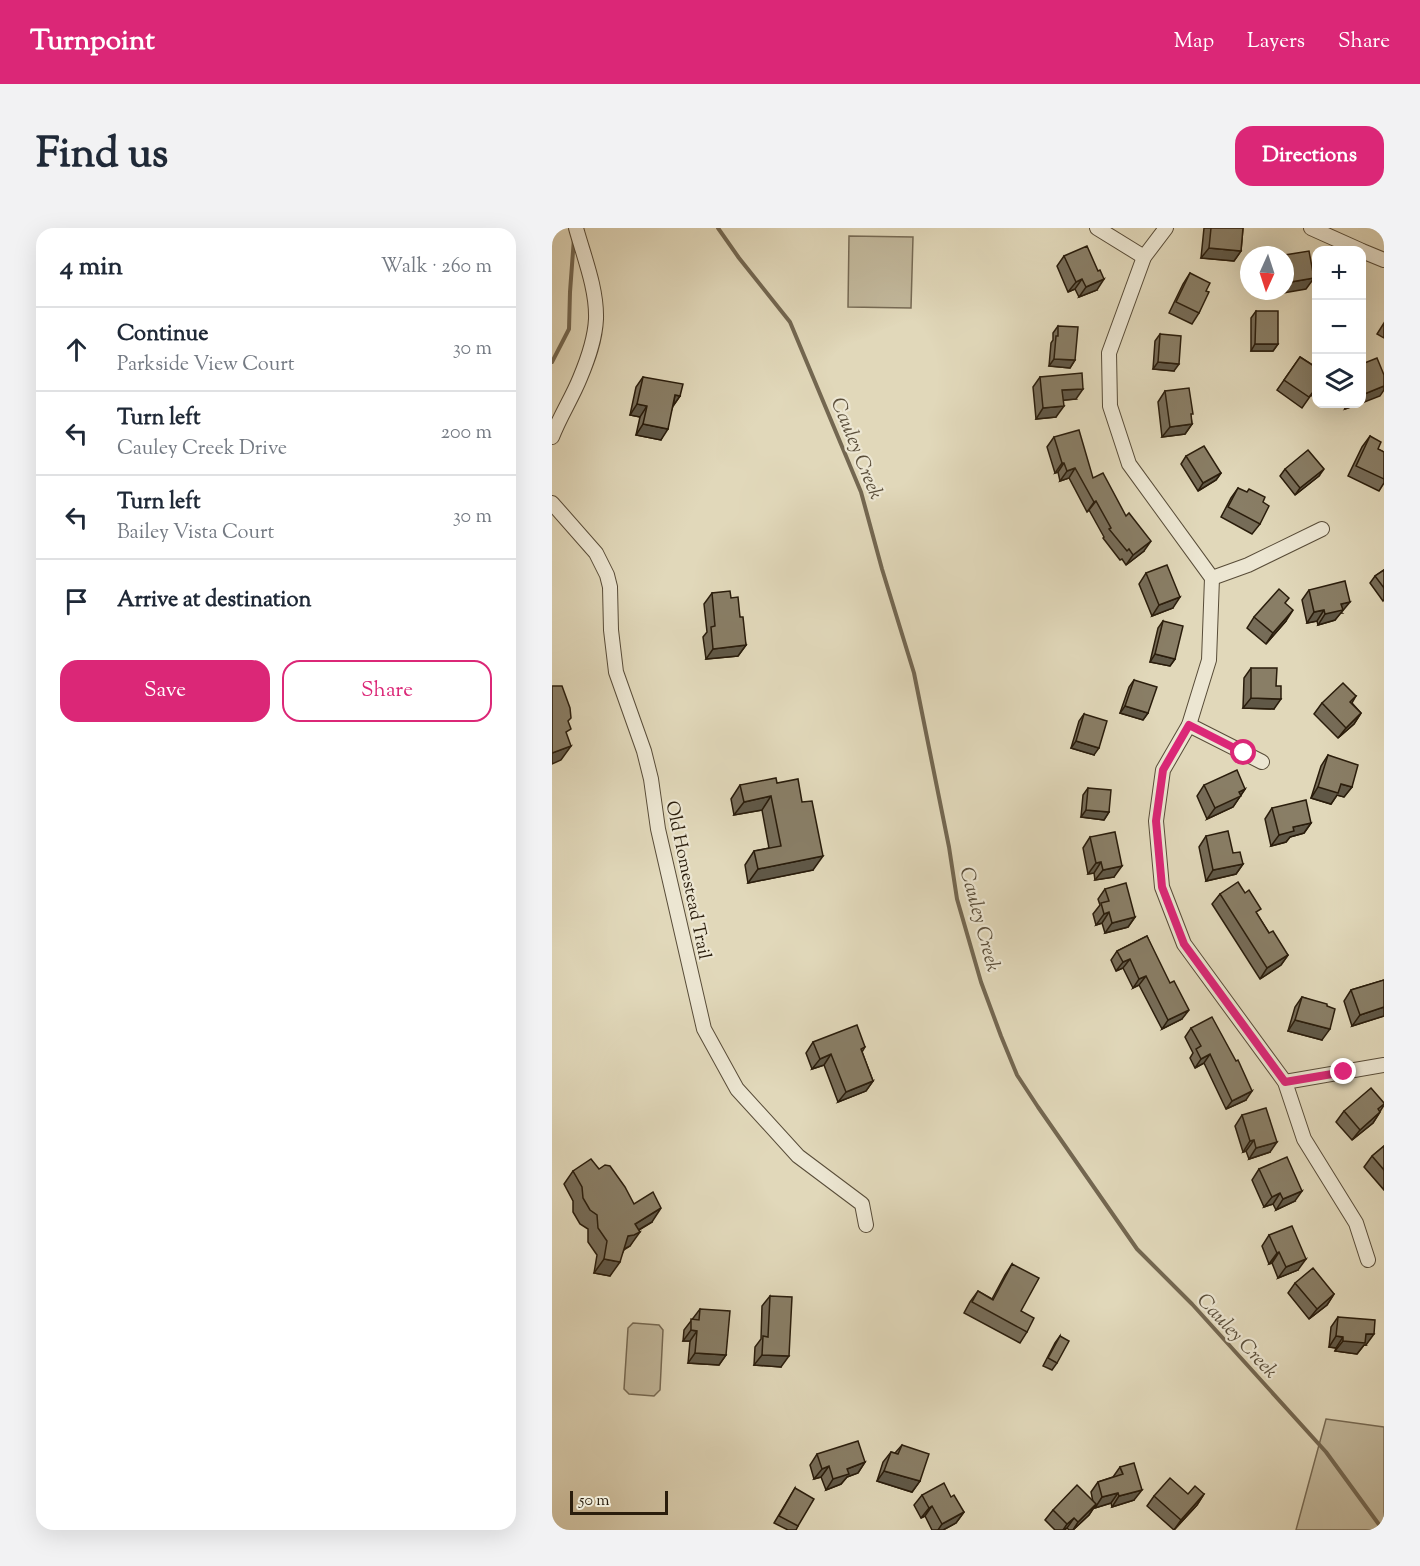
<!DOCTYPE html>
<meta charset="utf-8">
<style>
:root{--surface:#fff;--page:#f2f2f3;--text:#1f2937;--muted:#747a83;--line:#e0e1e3;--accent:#db2777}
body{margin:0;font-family:"Sorts Mill Goudy",serif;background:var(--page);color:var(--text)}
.controls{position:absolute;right:18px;top:18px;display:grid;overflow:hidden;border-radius:12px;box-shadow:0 6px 24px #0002}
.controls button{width:54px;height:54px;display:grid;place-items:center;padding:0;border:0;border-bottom:2px solid var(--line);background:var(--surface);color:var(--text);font:30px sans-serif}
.compass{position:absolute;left:688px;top:18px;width:54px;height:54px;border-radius:50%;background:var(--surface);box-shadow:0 6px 24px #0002;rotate:183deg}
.scale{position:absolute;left:18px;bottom:15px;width:98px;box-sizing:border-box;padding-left:6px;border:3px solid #2a1d0c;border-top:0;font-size:16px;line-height:21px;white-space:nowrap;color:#2a1d0c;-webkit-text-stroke:4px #ece6d2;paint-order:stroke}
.stop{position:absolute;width:18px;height:18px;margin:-14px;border:4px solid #db2777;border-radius:50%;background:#fff}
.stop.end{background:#db2777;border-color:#fff;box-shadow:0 2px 6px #0008}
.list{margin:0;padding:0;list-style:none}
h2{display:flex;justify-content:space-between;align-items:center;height:78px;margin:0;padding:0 24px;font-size:26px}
h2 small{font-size:20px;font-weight:400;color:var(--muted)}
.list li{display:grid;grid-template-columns:39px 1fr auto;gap:18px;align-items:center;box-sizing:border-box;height:84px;padding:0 24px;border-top:2px solid var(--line)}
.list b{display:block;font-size:22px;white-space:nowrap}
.list p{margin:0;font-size:20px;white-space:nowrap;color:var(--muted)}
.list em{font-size:20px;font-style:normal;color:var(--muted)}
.actions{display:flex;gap:12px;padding:18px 24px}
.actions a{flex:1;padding:14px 0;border:2px solid var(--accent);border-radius:18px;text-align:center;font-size:21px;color:var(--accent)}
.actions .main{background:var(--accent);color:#fff}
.icon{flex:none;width:33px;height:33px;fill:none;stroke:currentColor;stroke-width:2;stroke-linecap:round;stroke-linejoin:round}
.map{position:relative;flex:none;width:832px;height:1302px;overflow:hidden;border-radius:18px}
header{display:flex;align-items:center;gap:36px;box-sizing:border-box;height:84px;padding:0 30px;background:var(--accent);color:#fff}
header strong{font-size:28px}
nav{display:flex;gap:33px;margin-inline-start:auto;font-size:21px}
.intro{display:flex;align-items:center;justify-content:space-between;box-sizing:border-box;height:144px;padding:0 36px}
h1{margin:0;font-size:42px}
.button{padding:15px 27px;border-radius:18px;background:var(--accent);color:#fff;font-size:21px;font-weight:700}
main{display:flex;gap:36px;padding:0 36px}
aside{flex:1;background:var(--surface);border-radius:18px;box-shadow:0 6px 24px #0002}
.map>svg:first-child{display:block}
.green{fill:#c2b89c;stroke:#766a54;stroke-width:1.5}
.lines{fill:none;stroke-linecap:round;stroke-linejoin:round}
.stream{stroke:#736751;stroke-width:4}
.street-casing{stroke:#584c38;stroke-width:16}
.street{stroke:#ece6d2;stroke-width:14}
.wall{fill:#766c58;stroke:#2a1d0c;stroke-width:1.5}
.shaded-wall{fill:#605847;stroke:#2a1d0c;stroke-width:1.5}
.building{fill:#897e66;stroke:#2a1d0c;stroke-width:1.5}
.route{stroke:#db2777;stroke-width:8}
.labels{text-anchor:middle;stroke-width:4.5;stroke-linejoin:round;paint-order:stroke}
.street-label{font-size:18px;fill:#2a1d0c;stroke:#ece6d2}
.water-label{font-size:20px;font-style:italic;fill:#5a4e3a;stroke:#ece6d2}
</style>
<header>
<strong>Turnpoint</strong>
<nav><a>Map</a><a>Layers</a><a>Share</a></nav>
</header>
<div class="intro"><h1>Find us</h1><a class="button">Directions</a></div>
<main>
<aside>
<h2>4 min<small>Walk · 260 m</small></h2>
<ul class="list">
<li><svg class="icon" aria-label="ahead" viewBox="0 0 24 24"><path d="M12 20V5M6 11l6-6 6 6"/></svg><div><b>Continue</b><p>Parkside View Court</p></div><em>30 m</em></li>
<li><svg class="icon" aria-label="left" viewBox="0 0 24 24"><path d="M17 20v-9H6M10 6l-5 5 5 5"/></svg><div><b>Turn left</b><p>Cauley Creek Drive</p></div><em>200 m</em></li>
<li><svg class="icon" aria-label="left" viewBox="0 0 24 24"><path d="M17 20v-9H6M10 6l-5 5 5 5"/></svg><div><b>Turn left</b><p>Bailey Vista Court</p></div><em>30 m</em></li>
<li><svg class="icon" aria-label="arrive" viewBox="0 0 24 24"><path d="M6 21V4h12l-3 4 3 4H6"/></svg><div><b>Arrive at destination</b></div></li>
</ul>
<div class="actions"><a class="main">Save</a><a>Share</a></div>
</aside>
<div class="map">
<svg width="832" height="1302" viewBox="0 0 832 1302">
<rect width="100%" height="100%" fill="#e1d8ba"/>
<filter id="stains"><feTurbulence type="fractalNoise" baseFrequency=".00333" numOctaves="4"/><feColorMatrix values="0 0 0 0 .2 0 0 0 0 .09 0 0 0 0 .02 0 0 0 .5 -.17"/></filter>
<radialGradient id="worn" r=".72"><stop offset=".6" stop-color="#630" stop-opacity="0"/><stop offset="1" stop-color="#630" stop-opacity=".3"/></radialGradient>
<!-- green -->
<g class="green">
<polygon points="297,8 361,9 359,80 296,79"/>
<polygon points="81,1095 107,1097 111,1102 108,1162 102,1168 77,1166 72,1161 76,1100"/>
<polygon points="774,1191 832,1199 832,1302 744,1302"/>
</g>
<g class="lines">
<!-- stream -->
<g class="stream">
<polyline points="166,0 187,30 238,94 309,264 330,341 362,445 397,619 405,671 429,754 449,808 465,847 486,879 585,1021 640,1076 774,1224 831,1302"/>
<polyline points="0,134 17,101 18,64 22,10"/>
</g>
<!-- street casing -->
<g class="street-casing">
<g id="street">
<polyline points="545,0 592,29"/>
<polyline points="614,0 592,29 557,125 558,178 577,236 660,350 657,432 637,497 611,542 604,593 610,659 632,716 733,854 752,911 804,995 816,1032"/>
<polyline points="759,0 808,22"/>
<polyline points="810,23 832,32"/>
<path d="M 0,209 C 8,188 20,170 28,150 C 36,131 43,112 44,91 C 45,61 32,29 24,0"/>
<polyline points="0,275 44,325 55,347 58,359 59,402 64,444 92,523 99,551 106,601 152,801 185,861 246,928 310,976 314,997"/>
<polyline points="660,350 696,337 770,301"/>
<polyline points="637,497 710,534"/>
<polyline points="733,854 832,837"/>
</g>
</g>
<!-- street -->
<use href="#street" class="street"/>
</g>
<!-- wall -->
<g class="wall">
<polygon points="652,0 691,0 689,23 682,33 649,30"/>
<polygon points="512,28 545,62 527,69 523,61 516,64 505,38"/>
<polygon points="638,45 654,63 647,85 640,96 617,85 631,56"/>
<polygon points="704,83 726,116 721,123 699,123 699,90"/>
<polygon points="832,95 832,110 825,106"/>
<polygon points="506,98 523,132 518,140 497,138 499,115 501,112 501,105"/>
<polygon points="608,106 622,143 601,141 603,113"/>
<polygon points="748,129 765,140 765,168 763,171 759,167 750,180 725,162"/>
<polygon points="91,149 128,168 121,178 109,212 84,207 88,189 78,187 84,159"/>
<polygon points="488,149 524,171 511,172 504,189 484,191 481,159"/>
<polygon points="613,163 639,189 640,196 633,206 610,209 606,174"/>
<polygon points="791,176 807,176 793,181"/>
<polygon points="818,208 826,221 832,224 832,255 827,263 796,248 810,219"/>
<polygon points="502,209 541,250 592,323 574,337 570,331 568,332 551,310 552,309 537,282 535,284 517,250 508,253 506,244 503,245 495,219"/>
<polygon points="634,228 669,245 664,252 646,263 629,236"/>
<polygon points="733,241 767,248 743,267 728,248"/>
<polygon points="686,260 708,296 700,306 669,289 679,270"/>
<polygon points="832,342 832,372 831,373 818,355 823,348"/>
<polygon points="594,345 621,380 600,388 587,356"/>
<polygon points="757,362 790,385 788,385 783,392 766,397 765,393 755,395 750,372"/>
<polygon points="160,365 179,370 188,389 194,417 186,428 154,431 151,409 155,404 152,376"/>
<polygon points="733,376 734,393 714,416 695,400 702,389"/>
<polygon points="611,393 623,431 618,438 598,434 606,400"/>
<polygon points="699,440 724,458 722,481 691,480 692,450"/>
<polygon points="582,452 596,485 591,492 568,485 577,459"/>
<polygon points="804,468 800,475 809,485 802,496 786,510 762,486 770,475"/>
<polygon points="532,486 542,527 519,520 527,493"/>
<polygon points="776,527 800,559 792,569 785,567 779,576 759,570 769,538"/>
<polygon points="225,555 261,642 196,655 193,637 202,623 217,620 210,582 182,587 179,571 188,557"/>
<polygon points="652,557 693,561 681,579 655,591 645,568"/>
<polygon points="536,560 557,584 552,592 529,589 531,567"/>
<polygon points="720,580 759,595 752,605 738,609 734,614 719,618 713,591"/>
<polygon points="654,608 681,625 691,636 684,646 654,653 647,619"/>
<polygon points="538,609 562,649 543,652 542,645 536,646 531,620"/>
<polygon points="553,661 583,689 576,699 553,705 550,695 544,697 541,686 548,677 546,671"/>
<polygon points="668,666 705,686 717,705 736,727 729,737 708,751 660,676"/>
<polygon points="595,708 630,791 610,801 587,757 581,760 571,740 564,743 559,732 565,723"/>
<polygon points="832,752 832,788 800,798 792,773 799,762"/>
<polygon points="750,769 775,778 770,812 736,803 743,779"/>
<polygon points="639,800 684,833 694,872 674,881 652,835 643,840 638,830 641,825 633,809"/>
<polygon points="261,814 313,819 310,824 321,853 314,863 286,874 272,837 260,841 254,825"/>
<polygon points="832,877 821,895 800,912 784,894 792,883"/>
<polygon points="690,887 718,924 697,931 694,923 691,924 683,898"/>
<polygon points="832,918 832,962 812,939 820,928"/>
<polygon points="47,941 100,994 87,1002 78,1018 72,1022 58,1048 42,1045 45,1027 36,1014 36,1001 28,996 21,984 21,973 12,956 21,943"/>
<polygon points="707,941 743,973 724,982 721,976 712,979 700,952"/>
<polygon points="717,1007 746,1042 726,1050 720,1035 717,1036 710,1018"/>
<polygon points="460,1036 469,1083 475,1104 468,1115 412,1085 418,1074 426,1063 440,1071 453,1047"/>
<polygon points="743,1055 782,1066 775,1077 757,1091 736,1065"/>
<polygon points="218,1068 229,1139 202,1137 203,1119 209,1111 210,1078"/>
<polygon points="148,1081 174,1127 167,1137 136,1135 138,1113 131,1113 132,1102"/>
<polygon points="786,1089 814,1117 812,1117 805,1126 783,1123 784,1120 777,1119 779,1099"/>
<polygon points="508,1108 505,1135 500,1142 491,1138 503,1115"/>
<polygon points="350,1217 368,1253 360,1264 325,1253 331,1234 339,1224 343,1225"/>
<polygon points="265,1226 313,1234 306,1245 295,1249 289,1256 274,1262 269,1249 262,1251 258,1237"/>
<polygon points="568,1239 582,1272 560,1279 559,1275 543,1280 543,1278 537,1287 521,1302 517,1302 515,1300 513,1302 503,1302 493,1292 501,1282 541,1274 539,1264 546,1254 561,1249"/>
<polygon points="243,1260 246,1298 244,1302 236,1302 222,1295"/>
<polygon points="636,1266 652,1266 645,1277 622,1302 595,1278 602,1268"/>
<polygon points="370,1267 399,1269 412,1284 404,1295 391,1302 380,1302 373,1288 369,1290 362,1277"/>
</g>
<!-- shaded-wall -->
<g class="shaded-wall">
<polygon points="657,20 689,23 682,33 649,30"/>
<polygon points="762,50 754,61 720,67 723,63 733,63 733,55"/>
<polygon points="530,51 523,61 516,64 524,54"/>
<polygon points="552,51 545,62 527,69 534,59"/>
<polygon points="703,116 726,116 721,123 699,123"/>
<polygon points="502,131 523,132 518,140 497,138"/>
<polygon points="606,134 627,136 622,143 601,141"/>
<polygon points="832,158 832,162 828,168 810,175 810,167"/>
<polygon points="531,161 524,171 503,173 510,162"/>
<polygon points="123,167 128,168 121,178"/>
<polygon points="85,176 95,178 88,189 78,187"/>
<polygon points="797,176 807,176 793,181"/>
<polygon points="512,178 504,189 484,191 491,180"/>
<polygon points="91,196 116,201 109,212 84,207"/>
<polygon points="640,196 633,206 610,209 618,199"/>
<polygon points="510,235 512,235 506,244 503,245"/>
<polygon points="523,240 517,250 508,253 515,243"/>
<polygon points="772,241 767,248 743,267 748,260"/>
<polygon points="669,245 664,252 646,263 651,255"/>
<polygon points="544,273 537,282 535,284 542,274"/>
<polygon points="599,313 592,323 574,337 581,327"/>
<polygon points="628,369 621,380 600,388 607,377"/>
<polygon points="798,374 783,392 766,397 773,386 789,376"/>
<polygon points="741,382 734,393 714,416 721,405"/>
<polygon points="772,382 765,393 755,395 762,384"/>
<polygon points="194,417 186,428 154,431 161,421"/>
<polygon points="603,426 623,431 618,438 598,434"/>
<polygon points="699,470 729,471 722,481 691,480"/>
<polygon points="573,478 596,485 591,492 568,485"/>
<polygon points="809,485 802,496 786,510 794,500"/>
<polygon points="524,513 547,520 542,527 519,520"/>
<polygon points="19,518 9,532 0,536 0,525"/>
<polygon points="789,556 800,559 792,569 785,567 779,576 759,570 766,559"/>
<polygon points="693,561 681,579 655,591 663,580 687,564"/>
<polygon points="219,568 210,582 182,587 192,574"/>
<polygon points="534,582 557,584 552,592 529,589"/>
<polygon points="759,595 752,605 738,609 734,614 719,618 727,607 741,599"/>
<polygon points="271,628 261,642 196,655 206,641"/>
<polygon points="549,634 542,645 536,646 544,635"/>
<polygon points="691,636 684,646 654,653 661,642"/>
<polygon points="570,638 562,649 543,652 551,642"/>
<polygon points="557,684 550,695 544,697 552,686"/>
<polygon points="583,689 576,699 553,705 560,695"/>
<polygon points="736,727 729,737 708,751 715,740"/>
<polygon points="578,731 571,740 564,743 571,734"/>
<polygon points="594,748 587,757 581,760 587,751"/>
<polygon points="832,779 832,788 800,798 808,787"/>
<polygon points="637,782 630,791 610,801 616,792"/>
<polygon points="743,792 778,801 770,812 736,803"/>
<polygon points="279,826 272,837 260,841 268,831"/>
<polygon points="658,826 652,835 643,840 649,831"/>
<polygon points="321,853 314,863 286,874 294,864"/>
<polygon points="700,863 694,872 674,881 680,873"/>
<polygon points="828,884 821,895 800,912 808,902"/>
<polygon points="702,912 694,923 691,924 698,913"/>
<polygon points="725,914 718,924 697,931 704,920"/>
<polygon points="750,963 743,973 724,982 731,971"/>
<polygon points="728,965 721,976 712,979 720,969"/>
<polygon points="109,980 100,994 76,1008 88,1004 78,1018 72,1021 66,1022 83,996"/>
<polygon points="727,1024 720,1035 717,1036 725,1025"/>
<polygon points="52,1031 68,1034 58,1048 42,1045"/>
<polygon points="754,1031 746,1042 726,1050 734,1039"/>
<polygon points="782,1066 775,1077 757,1091 765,1081"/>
<polygon points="139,1102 145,1103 138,1113 131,1113"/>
<polygon points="814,1106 822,1106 814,1117 812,1117 805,1126 783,1123 791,1113"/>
<polygon points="784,1108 791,1109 784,1120 777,1119"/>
<polygon points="143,1125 174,1127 167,1137 136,1135"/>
<polygon points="210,1127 237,1128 229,1139 202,1137"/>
<polygon points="313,1234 306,1245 295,1249 289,1256 274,1262 281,1251 295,1241"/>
<polygon points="277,1238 269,1249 262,1251 270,1241"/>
<polygon points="332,1243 368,1253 360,1264 325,1253"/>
<polygon points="590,1262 582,1272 560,1279 567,1268"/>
<polygon points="566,1265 559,1275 543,1280 550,1269"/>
<polygon points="652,1266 645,1277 622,1302 629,1292"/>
<polygon points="544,1276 537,1287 521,1302 526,1294"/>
<polygon points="380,1278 373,1288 369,1290 377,1280"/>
<polygon points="412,1284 404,1295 391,1302 386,1302 390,1296"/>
<polygon points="522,1290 515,1300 511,1302 515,1296"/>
</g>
<!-- building -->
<g class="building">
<polygon points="659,0 691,0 689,23 657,20"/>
<polygon points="535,18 546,43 548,42 552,51 534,59 530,51 524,54 512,28"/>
<polygon points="757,23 762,50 733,55 733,27"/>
<polygon points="638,45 658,55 654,63 657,64 647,85 624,74"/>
<polygon points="704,83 726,83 726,116 703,116"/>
<polygon points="506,98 526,99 523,132 502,131 504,108 506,108"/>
<polygon points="608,106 629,108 627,136 606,134"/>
<polygon points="748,129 765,140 765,159 757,169 732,152"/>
<polygon points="825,130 832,147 832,158 810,167 810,136"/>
<polygon points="530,145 531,161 510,162 512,178 491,180 488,149"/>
<polygon points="91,149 131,156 128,168 123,167 116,201 91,196 95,178 85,176"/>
<polygon points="637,160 641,186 639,186 640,196 618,199 613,163"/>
<polygon points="527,202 541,250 551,245 574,288 577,285 599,313 581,327 577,321 575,323 557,301 559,300 544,273 542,274 523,240 515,243 512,235 510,235 502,209"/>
<polygon points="818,208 829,214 826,221 832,224 832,251 804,238"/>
<polygon points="652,218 669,245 651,255 634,228"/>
<polygon points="756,222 772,241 748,260 733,241"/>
<polygon points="686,260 695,264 697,261 713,269 711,274 717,278 708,296 676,279"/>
<polygon points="615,337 628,369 607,377 594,345"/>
<polygon points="832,342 832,360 823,348"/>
<polygon points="793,353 798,374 789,376 791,382 773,386 772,382 762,384 757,362"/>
<polygon points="727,361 737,370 733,375 741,382 721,405 702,389"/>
<polygon points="178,363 179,370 186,369 188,389 191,389 194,417 161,421 159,399 163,398 160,365"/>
<polygon points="611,393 631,398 623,431 603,426"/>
<polygon points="699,440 725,440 724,458 729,458 729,471 699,470"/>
<polygon points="582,452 605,459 596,485 573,478"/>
<polygon points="791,455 804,468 798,474 809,485 794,500 770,475"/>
<polygon points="0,458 10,458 18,480 19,490 16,493 19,501 14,504 19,518 0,525"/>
<polygon points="532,486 555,493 547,520 524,513"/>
<polygon points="776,527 806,537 800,559 789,556 786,565 766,559"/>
<polygon points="685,542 693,561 687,564 689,568 663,580 652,557"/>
<polygon points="224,550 225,555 246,551 250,574 260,573 271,628 206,641 202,623 229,618 219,568 192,574 188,557"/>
<polygon points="536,560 559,562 557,584 534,582"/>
<polygon points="754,572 759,595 741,599 742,603 727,607 720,580"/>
<polygon points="676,603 681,625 688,624 691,636 661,642 654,608"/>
<polygon points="563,604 570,638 551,642 549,634 544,635 538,609"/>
<polygon points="686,654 693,665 697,662 709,681 704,684 717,705 721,703 736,727 715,740 668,666"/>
<polygon points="574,655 583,689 560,695 557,684 552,686 549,675 557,673 553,661"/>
<polygon points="595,708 618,755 622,753 637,782 616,792 594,748 587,751 578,731 571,734 565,723"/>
<polygon points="832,752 832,779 808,787 799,762"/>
<polygon points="750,769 775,776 775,778 783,781 778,801 743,792"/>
<polygon points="660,789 684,833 686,832 700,863 680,873 658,826 649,831 644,821 649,818 639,800"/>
<polygon points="305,797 313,819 309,821 321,853 294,864 279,826 268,831 261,814"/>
<polygon points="819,860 832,875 832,876 826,881 828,884 808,902 792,883"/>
<polygon points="714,880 725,914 704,920 702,912 698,913 690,887"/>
<polygon points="832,918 832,942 820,928"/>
<polygon points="735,929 750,963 731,971 728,965 720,969 707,941"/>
<polygon points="39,931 47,941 53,937 58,938 73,959 82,976 101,964 109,980 83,996 88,1004 82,1007 76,1008 68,1034 52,1031 55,1013 46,1000 45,987 38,982 31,970 30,959 21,943"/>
<polygon points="740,998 754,1031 734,1039 727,1024 725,1025 717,1007"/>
<polygon points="460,1036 487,1050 469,1083 482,1090 475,1104 420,1074 426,1063 441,1072"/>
<polygon points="761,1040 782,1066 765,1081 743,1055"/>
<polygon points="218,1068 240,1069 237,1128 210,1127 211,1108 216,1109"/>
<polygon points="148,1081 178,1083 174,1127 143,1125 145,1103 139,1102 139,1091 147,1092"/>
<polygon points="786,1089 823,1092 822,1106 814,1106 813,1115 791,1113 791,1109 784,1108"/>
<polygon points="508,1108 517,1113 505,1135 496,1130"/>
<polygon points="306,1213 313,1234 295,1241 297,1246 281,1251 277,1238 270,1241 265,1226"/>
<polygon points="350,1217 377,1226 368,1253 332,1243 339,1224 346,1226"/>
<polygon points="582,1235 590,1262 567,1268 566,1265 550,1269 546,1254 571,1246 568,1239"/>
<polygon points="618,1250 636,1266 643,1258 652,1266 629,1292 602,1268"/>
<polygon points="392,1255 399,1269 402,1267 412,1284 390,1296 380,1278 377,1280 370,1267"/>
<polygon points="525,1257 544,1276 526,1294 522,1290 515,1296 501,1282"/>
<polygon points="243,1260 262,1271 246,1298 227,1288"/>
</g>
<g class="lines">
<!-- route -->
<polyline class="route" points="692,525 637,497 611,542 604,593 610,659 632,716 733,854 792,844"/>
</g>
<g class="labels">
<!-- street labels -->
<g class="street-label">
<text transform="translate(137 652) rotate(78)" y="6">Old Homestead Trail</text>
</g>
<!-- water labels -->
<g class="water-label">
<text transform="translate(306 220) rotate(68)" y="7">Cauley Creek</text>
<text transform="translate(429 691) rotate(75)" y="7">Cauley Creek</text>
<text transform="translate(686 1107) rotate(47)" y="7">Cauley Creek</text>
</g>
</g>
<rect width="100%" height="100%" filter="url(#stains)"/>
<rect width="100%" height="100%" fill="url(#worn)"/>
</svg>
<div class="controls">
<button>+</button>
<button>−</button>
<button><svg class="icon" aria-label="layers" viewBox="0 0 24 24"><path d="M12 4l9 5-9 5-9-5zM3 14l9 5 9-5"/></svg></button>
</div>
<svg class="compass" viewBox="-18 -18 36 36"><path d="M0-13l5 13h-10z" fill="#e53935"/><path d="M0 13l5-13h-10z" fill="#747a83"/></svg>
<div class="scale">50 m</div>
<div class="stop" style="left:692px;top:525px"></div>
<div class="stop end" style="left:792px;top:844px"></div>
</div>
</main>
